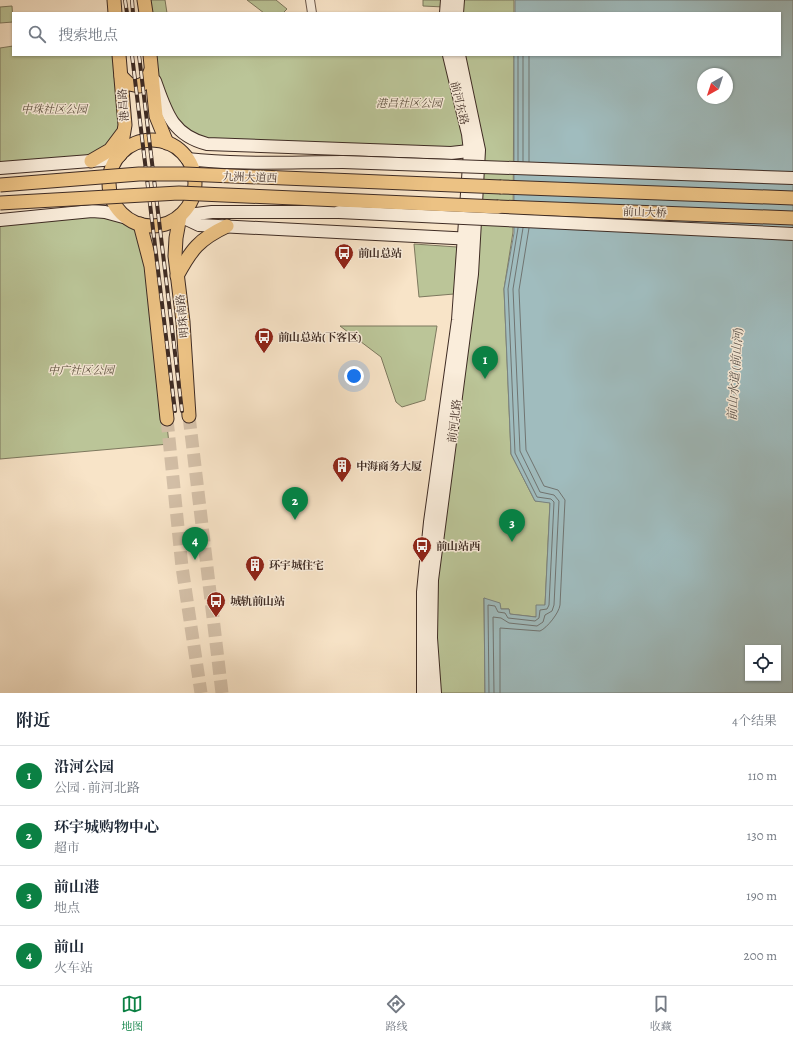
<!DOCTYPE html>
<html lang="zh">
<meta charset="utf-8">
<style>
:root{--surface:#fff;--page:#f2f2f3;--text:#1f2937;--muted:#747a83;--line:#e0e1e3;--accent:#0b8043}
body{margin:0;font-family:Alegreya,"Noto Serif SC",serif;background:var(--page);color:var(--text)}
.controls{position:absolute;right:12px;bottom:12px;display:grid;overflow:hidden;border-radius:0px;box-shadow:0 1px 3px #0004}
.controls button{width:36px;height:36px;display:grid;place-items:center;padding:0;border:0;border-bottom:1px solid var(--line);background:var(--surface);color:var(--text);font:20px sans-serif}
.compass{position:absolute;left:697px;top:68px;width:36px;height:36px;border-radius:50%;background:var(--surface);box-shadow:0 1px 3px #0004;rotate:219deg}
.you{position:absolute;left:354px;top:376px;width:14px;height:14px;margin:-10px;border:3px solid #fff;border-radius:50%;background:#1a73e8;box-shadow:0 0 0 6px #1a73e833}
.badge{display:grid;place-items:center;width:26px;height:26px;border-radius:50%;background:var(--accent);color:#fff;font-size:13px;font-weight:700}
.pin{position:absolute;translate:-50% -33px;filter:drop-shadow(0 1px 2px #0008)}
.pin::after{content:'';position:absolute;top:21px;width:14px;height:12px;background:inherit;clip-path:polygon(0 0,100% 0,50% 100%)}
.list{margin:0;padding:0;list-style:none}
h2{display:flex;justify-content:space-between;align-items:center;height:52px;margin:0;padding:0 16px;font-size:17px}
h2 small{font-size:13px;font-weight:400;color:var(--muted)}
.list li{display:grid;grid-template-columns:26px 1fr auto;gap:12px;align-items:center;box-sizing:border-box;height:60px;padding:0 16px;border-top:1px solid var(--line)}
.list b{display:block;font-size:15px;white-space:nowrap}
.list p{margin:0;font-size:13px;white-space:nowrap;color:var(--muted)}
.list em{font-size:13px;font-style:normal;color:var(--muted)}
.icon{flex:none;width:22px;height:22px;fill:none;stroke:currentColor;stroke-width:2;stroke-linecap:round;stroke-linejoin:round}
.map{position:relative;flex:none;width:793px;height:693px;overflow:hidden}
.search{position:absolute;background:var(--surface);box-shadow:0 1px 3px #0004;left:12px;right:12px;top:12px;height:44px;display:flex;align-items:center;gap:10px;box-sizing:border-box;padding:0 14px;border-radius:0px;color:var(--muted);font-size:15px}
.sheet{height:292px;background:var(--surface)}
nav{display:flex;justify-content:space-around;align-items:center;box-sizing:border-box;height:56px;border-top:1px solid var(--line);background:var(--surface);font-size:11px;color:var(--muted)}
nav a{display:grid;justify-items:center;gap:2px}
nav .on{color:var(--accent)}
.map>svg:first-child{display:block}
.green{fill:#bbc598;stroke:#7d785e}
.water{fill:#a0bcbe;stroke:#798280;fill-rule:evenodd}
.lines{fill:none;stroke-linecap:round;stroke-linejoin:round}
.shore{stroke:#707471;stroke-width:1}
.primary-tunnel{stroke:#d3bfa7;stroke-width:13;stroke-dasharray:13 6;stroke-linecap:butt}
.minor-casing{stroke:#6d5a4d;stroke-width:10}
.secondary-casing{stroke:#3f2c24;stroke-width:14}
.primary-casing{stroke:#3f2c24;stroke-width:15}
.minor{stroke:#faeddb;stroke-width:8}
.secondary{stroke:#faeddb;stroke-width:12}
.primary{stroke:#ecc284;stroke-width:13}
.rail-casing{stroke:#3f2c24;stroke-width:4}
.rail{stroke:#faeddb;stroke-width:2.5;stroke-dasharray:8;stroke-linecap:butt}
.secondary-bridge-casing{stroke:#3f2c24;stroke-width:14;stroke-linecap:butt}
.primary-bridge-casing{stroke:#3f2c24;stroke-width:15;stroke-linecap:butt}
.secondary-bridge{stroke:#faeddb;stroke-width:12}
.primary-bridge{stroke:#ecc284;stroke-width:13}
.labels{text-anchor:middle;stroke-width:3;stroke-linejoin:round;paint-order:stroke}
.park-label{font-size:11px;font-style:italic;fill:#5e5241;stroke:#faeddb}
.street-label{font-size:11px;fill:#3f2c24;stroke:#faeddb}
.poi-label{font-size:11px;font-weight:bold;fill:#3f2c24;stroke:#faeddb;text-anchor:start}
.water-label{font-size:12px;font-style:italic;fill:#57504a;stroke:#faeddb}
</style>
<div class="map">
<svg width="793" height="693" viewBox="0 0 793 693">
<rect width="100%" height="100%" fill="#f8e4c8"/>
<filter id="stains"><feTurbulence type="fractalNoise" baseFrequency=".005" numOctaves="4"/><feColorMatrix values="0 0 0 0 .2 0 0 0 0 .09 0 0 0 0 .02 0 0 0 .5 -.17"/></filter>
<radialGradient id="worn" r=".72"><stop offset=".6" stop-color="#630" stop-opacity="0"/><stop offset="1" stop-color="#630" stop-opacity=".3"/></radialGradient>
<!-- green -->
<g class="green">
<polygon points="147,0 165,0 167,13 149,13"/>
<polygon points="247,0 276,0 287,9 283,13 264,13"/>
<polygon points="423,0 444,0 444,7 423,6"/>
<polygon points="447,0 514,0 514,13 446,13"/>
<polygon points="12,6 13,22 0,23 0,7"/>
<polygon points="13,46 13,55 117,55 124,125 100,155 0,166 0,48"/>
<polygon points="152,55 447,55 469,150 196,140 169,114"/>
<polygon points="450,55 514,55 513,232 504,289 511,454 535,501 550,502 545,606 536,617 509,614 509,609 501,609 484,598 485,693 436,693 432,614 469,132"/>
<polygon points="92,211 127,218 140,224 150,266 169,444 0,459 0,219"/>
<polygon points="414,244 457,247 454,294 419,297"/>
<polygon points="340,326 437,326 425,400 402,407 396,402 381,357"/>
</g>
<!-- water -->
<path class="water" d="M 515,0 L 793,0 L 793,693 L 485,693 L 484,598 L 500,603 L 501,609 L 509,609 L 510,614 L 536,617 L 536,605 L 545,605 L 550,503 L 535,501 L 511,454 L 504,289 L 514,233 L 514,55 L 780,55 L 780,13 L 515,13 ZM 703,74 L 727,74 L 727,98 L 703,98 ZM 748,648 L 778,648 L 778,678 L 748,678 Z"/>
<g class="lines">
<!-- shore -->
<g class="shore">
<polyline points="518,161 518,55"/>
<polyline points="523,161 523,55"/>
<polyline points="529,162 529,55"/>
<polyline points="489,693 488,605 495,606 498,612 505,613 508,618 535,621 539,618 540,610 547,609 549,605 554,502 551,499 537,497 515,453 508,289 518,228"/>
<polyline points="494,693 493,617 501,618 509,623 537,626 543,622 545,615 552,611 554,605 559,501 554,495 540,492 520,451 513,289 523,228"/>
<path d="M 500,693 L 500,628 L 540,631 C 547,628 559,613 560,605 L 565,500 L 558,490 L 544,486 L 526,450 L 519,290 L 529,228"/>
</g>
<!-- primary-tunnel -->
<g class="primary-tunnel">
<polyline points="189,416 222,693"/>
<polyline points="167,419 182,567 201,693"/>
</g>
<!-- minor casing -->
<g class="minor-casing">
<polyline id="minor" points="310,0 312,13"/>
</g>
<!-- secondary casing -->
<g class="secondary-casing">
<g id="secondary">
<polyline points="446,13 447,0"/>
<polyline points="457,13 458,0"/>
<path d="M 155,81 C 166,112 172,135 207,144 L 451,153 L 478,150"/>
<path d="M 187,159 C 239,165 291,162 343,162"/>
<polyline points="0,168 103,160 120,155"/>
<polyline points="180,216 199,225 473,239"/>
<polyline points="180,216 212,212 339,212"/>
<polyline points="0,220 92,211 105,212 127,218"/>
<polyline points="423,693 423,592 430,522 458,320 470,151 468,134 449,55"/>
<polyline points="435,693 431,638 432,580 472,274 479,150 459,55"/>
</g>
</g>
<!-- primary casing -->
<g class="primary-casing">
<g id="primary">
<polyline points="114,0 115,13"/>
<polyline points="144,0 146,13"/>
<polyline points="119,55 125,125 120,155"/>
<polyline points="150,55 156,116 167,143"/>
<polyline points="121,76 129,84 139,86 146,82 151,70"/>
<circle cx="152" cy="183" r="43"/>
<polyline points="91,161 110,150 122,134"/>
<polyline points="501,187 793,198"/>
<polyline points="498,207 793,218"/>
<polyline points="180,216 176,238 175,256 183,322 189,416"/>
<polyline points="140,224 151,266 167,419"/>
<path d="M 177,276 C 191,250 199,239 227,226"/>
</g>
</g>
<!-- minor -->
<use href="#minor" class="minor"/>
<!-- secondary -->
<use href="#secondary" class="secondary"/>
<!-- primary -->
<use href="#primary" class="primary"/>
<!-- rail casing -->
<g class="rail-casing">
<g id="rail">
<polyline points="125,0 127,13"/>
<polyline points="132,0 133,13"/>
<polyline points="132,55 175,411"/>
<polyline points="139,55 182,411"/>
</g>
</g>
<!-- rail -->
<use href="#rail" class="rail"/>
<!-- secondary-bridge casing -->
<g class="secondary-bridge-casing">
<g id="secondary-bridge">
<polyline points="343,162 793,178"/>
<polyline points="339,212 793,234"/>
</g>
</g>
<!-- primary-bridge casing -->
<g class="primary-bridge-casing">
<g id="primary-bridge">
<polyline points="0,185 139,174 185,174 501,187"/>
<polyline points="0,203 179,193 498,207"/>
</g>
</g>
<!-- secondary-bridge -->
<use href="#secondary-bridge" class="secondary-bridge"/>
<!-- primary-bridge -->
<use href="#primary-bridge" class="primary-bridge"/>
</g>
<!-- icons -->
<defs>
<g id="bus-pin" transform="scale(1)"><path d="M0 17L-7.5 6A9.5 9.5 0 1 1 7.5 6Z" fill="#8f2418" stroke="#faeddb"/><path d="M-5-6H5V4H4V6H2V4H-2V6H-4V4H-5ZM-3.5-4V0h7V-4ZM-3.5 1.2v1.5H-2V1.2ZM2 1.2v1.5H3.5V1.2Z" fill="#fff"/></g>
<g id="building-pin" transform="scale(1)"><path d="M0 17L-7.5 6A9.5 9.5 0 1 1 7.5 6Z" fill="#8f2418" stroke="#faeddb"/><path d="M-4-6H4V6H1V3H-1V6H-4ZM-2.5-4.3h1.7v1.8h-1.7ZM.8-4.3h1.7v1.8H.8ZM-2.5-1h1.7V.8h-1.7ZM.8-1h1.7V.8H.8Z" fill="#fff"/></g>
</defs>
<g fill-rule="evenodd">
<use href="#bus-pin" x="344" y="253"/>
<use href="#bus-pin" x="264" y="337"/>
<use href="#building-pin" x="342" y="466"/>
<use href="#bus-pin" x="422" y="546"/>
<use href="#building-pin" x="255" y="565"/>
<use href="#bus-pin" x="216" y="601"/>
</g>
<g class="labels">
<!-- park labels -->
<g class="park-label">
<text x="409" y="107">港昌社区公园</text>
<text x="54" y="113">中珠社区公园</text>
<text x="81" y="374">中广社区公园</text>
</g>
<!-- street labels -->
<g class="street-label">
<text transform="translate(460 103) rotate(76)" y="4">前河东路</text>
<text transform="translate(123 105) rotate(-94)" y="4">港昌路</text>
<text transform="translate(250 177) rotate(2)" y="4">九洲大道西</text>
<text transform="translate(645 212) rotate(2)" y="4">前山大桥</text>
<text transform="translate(182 316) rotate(-96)" y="4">明珠南路</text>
<text transform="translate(454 421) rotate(-83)" y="4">前河北路</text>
</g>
<!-- poi labels -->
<g class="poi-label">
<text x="358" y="257">前山总站</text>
<text x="278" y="341">前山总站(下客区)</text>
<text x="356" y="470">中海商务大厦</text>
<text x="436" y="550">前山站西</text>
<text x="269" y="569">环宇城住宅</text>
<text x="230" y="605">城轨前山站</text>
</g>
<!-- water labels -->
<g class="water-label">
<text transform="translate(735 374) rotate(-86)" y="4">前山水道 (前山河)</text>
</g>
</g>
<rect width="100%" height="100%" filter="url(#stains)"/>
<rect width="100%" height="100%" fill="url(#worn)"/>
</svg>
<div class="controls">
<button><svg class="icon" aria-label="locate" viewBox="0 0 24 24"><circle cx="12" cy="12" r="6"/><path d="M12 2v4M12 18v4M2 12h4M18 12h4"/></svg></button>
</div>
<svg class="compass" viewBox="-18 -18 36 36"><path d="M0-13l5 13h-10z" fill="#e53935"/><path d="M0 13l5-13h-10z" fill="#747a83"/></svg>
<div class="you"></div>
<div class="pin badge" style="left:485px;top:379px">1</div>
<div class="pin badge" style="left:295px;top:520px">2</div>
<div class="pin badge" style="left:512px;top:542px">3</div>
<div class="pin badge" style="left:195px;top:560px">4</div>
<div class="search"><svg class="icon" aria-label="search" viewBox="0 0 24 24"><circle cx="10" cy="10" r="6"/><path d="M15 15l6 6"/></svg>搜索地点</div>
</div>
<section class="sheet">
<h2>附近<small>4个结果</small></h2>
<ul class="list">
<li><span class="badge">1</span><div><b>沿河公园</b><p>公园 · 前河北路</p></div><em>110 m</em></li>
<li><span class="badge">2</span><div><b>环宇城购物中心</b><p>超市</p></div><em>130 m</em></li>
<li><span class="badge">3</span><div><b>前山港</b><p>地点</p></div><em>190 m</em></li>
<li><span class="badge">4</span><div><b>前山</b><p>火车站</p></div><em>200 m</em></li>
</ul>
</section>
<nav>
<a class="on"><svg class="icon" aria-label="map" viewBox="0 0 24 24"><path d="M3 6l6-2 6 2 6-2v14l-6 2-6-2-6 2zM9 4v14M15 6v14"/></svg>地图</a>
<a><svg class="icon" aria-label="directions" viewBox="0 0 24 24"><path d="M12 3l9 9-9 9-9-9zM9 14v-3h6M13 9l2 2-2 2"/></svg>路线</a>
<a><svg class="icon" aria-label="saved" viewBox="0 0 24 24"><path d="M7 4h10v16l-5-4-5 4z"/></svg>收藏</a>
</nav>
